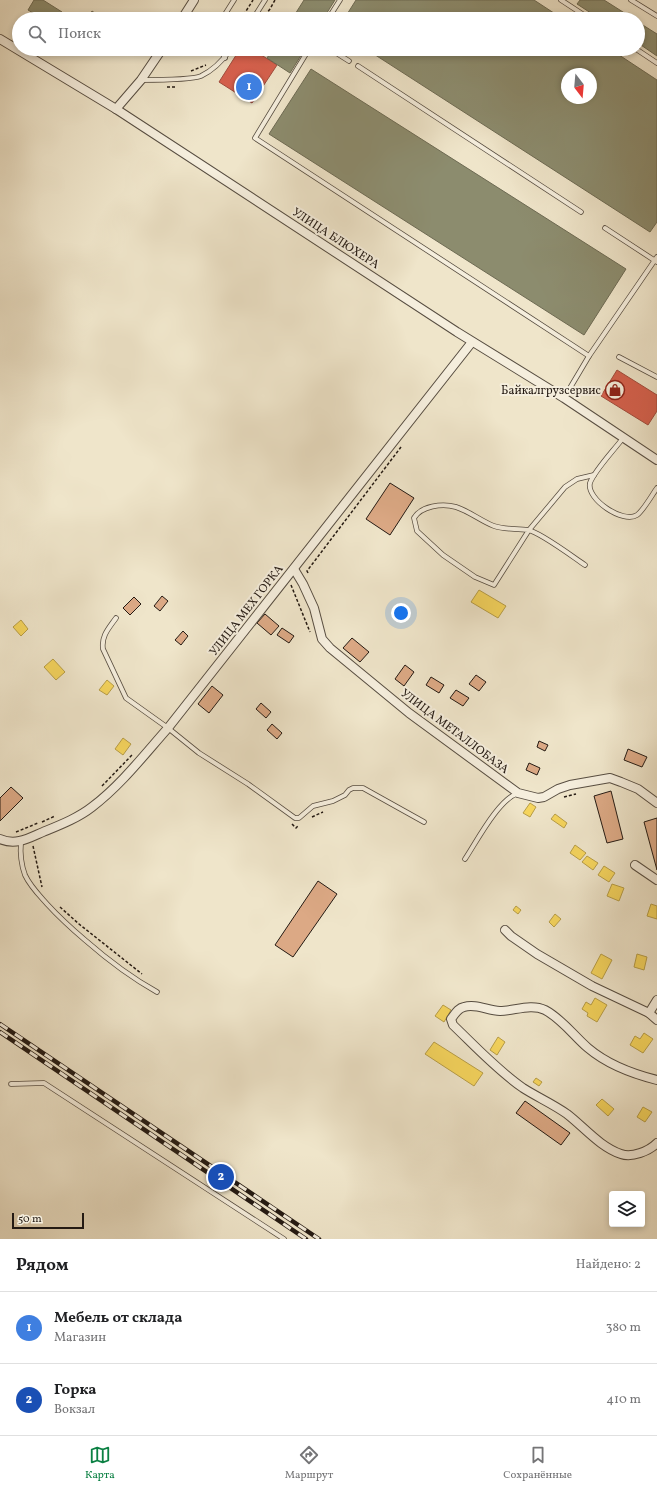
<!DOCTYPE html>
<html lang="ru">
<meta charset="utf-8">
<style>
:root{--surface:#fff;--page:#f2f2f2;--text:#202124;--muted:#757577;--line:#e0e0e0;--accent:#0b8043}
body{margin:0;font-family:Vollkorn,serif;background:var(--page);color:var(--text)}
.controls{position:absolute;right:12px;bottom:12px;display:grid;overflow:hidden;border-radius:4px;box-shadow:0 2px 6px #0003}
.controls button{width:36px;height:36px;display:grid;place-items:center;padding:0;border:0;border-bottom:1px solid var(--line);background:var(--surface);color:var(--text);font:20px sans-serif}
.compass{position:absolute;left:561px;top:68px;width:36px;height:36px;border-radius:50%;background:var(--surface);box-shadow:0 2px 6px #0003;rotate:164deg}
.scale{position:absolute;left:12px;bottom:10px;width:72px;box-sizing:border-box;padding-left:4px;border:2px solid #241a13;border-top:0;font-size:11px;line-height:14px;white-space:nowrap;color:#241a13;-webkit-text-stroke:3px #f5eedd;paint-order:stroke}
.you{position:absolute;left:401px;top:613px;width:14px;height:14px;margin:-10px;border:3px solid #fff;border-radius:50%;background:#1a73e8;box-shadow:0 0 0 6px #1a73e833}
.badge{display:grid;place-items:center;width:26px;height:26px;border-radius:50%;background:var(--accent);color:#fff;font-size:13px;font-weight:700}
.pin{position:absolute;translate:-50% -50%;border:2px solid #fff;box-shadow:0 1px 4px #0006}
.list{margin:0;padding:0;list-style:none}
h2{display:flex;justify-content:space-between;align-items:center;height:52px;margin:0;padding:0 16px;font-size:17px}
h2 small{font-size:13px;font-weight:400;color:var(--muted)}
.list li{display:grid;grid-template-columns:26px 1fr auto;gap:12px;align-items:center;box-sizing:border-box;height:72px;padding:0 16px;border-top:1px solid var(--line)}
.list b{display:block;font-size:15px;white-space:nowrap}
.list p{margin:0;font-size:13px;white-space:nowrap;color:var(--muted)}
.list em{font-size:13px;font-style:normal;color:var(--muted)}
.icon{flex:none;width:22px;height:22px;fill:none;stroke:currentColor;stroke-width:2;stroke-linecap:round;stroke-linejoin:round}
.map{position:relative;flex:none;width:657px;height:1239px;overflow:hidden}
.search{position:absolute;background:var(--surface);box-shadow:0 2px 6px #0003;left:12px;right:12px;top:12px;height:44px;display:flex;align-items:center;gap:10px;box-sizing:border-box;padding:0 14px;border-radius:22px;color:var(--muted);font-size:15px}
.sheet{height:196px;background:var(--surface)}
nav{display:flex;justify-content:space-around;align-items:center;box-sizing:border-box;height:56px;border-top:1px solid var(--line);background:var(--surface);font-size:11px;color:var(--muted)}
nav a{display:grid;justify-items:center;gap:2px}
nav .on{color:var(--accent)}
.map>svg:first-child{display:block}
.homes{fill:#f6d55c;stroke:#b79d46}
.shops{fill:#d6604d;stroke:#a14b3c}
.industry{fill:#8c8c6e;stroke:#6d6a53;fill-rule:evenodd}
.building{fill:#dca985;stroke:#241a13}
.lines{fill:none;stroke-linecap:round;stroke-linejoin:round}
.lane-casing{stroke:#574d41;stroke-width:5.5}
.street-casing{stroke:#574d41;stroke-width:10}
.path{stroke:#241a13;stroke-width:1.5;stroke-dasharray:3 2;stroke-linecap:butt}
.lane{stroke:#f5eedd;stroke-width:4}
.street{stroke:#f5eedd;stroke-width:8}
.rail-casing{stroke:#241a13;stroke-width:4.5}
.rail{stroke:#f5eedd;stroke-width:3;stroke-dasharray:9;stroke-linecap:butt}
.labels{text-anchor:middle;stroke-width:4;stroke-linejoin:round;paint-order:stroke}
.street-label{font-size:12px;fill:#241a13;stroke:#f5eedd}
.poi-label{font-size:12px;fill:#241a13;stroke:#f5eedd;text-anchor:end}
</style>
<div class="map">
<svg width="657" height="1239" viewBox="0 0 657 1239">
<rect width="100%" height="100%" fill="#efe5ca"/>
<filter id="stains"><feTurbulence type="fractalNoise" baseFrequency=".005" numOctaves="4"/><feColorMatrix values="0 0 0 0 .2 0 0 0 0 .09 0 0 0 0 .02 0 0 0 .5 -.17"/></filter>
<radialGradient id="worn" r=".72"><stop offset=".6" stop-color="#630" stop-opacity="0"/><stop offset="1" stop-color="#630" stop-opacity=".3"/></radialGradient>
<!-- homes -->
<g class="homes">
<polygon points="479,590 506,606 498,618 471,602"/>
<polygon points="21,620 28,629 21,636 13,627"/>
<polygon points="53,659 65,672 56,680 44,667"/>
<polygon points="107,680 114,686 107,695 99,690"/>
<polygon points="123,738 131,744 123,755 115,749"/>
<polygon points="530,803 536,807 530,817 523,813"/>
<polygon points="555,814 567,823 564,828 551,819"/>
<polygon points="575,845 586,853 580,860 570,853"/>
<polygon points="587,856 598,863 593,870 582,862"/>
<polygon points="604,866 615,873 609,882 598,875"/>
<polygon points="612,884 624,888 619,901 607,896"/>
<polygon points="651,904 657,906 657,919 647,916"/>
<polygon points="516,906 521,910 518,914 513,910"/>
<polygon points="555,914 561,919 554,927 549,922"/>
<polygon points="601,954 612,960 602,979 591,973"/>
<polygon points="637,954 647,957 644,970 634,967"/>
<polygon points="595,998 607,1005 597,1022 587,1016 588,1013 582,1009 586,1002 591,1005"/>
<polygon points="443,1005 451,1010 444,1022 435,1016"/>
<polygon points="644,1033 653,1039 643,1053 630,1045 635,1036 640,1039"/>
<polygon points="498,1037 505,1042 497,1055 490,1050"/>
<polygon points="434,1042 483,1073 474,1086 425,1054"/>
<polygon points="536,1078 542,1082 539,1086 533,1082"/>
<polygon points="602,1099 614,1109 608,1116 596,1105"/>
<polygon points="643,1107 652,1112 645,1122 637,1117"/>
</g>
<!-- shops -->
<g class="shops">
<polygon points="240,49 252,49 277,65 252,103 219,82"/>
<polygon points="617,370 657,395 657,411 648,425 601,396"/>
</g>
<!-- industry -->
<g class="industry">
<polygon points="34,0 43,0 62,12 57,19 43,19 28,10"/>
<polygon points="304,0 335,0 323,19 292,19"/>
<polygon points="356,0 534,0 563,19 344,19"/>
<polygon points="580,0 604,0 634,19 600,19 577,4"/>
<polygon points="92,11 103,19 87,19"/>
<polygon points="638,22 657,34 657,56 638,43"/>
<polygon points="273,49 305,49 290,73 267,58"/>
<path d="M 366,49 L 610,49 L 657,80 L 657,222 L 650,232 ZM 567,74 L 591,74 L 591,98 L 567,98 Z"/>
<polygon points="311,69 626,269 584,335 269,134"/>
</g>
<!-- building -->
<g class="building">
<polygon points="390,483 414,498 390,535 366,519"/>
<polygon points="162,596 168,601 160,611 154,606"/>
<polygon points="134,597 141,604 130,615 123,608"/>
<polygon points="265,614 279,626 271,635 257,623"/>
<polygon points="282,628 294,636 289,643 277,635"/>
<polygon points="183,631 188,636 181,645 175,640"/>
<polygon points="352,638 369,652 360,662 343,648"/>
<polygon points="405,665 414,672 404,686 395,679"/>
<polygon points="476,675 486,682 479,691 469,684"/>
<polygon points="431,677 444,685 439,693 426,685"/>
<polygon points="212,686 223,695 209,713 198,704"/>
<polygon points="456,690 469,698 463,706 450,698"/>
<polygon points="261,703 271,712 266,718 256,709"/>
<polygon points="272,724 282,733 277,739 267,730"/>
<polygon points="539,741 548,745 545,751 537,747"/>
<polygon points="628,749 647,757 642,767 624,760"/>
<polygon points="529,763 540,768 537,775 526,770"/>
<polygon points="11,787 23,798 0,821 0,798"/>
<polygon points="611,791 623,839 607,843 594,796"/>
<polygon points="657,818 657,870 644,822"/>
<polygon points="318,881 337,894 293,957 275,945"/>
<polygon points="525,1101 570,1133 561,1145 516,1113"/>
</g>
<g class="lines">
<!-- lane casing -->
<g class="lane-casing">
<g id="lane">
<polyline points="561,0 590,19"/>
<polyline points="631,0 657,16"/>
<polyline points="222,19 234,0"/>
<polyline points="253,19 265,0"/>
<polyline points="328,19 340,0"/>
<polyline points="220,49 225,58"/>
<polyline points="309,49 255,138 589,356"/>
<polyline points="330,49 349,61"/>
<polyline points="636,49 657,63"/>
<polyline points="358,66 581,212"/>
<path d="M 141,80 C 155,80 191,80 201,76 C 214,70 223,60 231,49"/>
<polyline points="605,228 657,262"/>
<polyline points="619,357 657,377"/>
<polyline points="564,398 589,356 657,257"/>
<path d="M 623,438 C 615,449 594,471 590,483 C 586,499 623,524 637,515 C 643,511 652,495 657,488"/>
<path d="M 585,565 C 573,557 540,532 528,530 C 517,528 505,530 494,526 C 481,521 469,511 456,507 C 442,503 421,506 414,518 L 417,531 L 443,555 L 475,577 L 494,585 L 529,530 L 565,487 L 577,479 L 594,475"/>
<path d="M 116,618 C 109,628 101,636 103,649 L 126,698 L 168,728 L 199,753 L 248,784 L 295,818 L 299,818 L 313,806 L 333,801 L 345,795 L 349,790 L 353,788 L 363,788 L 424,822"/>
<path d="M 21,842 C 20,853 21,864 25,875 C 30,886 39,895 47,904 C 59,917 72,929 85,940 C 109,961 130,977 157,992"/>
<path d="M 465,859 C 477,841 498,800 518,793"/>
<polyline points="11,1084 44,1083 284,1239"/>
</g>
</g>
<!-- street casing -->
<g class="street-casing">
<g id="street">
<polyline points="182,19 194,0"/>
<polyline points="0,39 116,109 457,332 564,398 657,460"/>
<polyline points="116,109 141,80 162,49"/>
<polyline points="294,569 303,584 314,608 322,639 330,648 409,713 518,793 538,798 544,797 558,789 570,785 610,778 621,782 638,789 657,803"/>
<path d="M 0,839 C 16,846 29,838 43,832 C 60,825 78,818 92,807 C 121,785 144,755 168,728 L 472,342"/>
<polyline points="635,865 657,880"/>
<polyline points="505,930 511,936 537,954 592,986 649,1013 657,1020"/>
<polyline points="649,1013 657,1000"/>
<path d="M 657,1080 C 633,1074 608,1065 588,1048 C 574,1036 562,1019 545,1010 C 531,1003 514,1011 500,1011 C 488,1011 476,1003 464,1007 C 458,1008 455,1014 451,1019 L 453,1025 C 475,1046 497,1070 523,1088 C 537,1097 553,1104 567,1114 C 584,1127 600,1147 621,1154 C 632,1158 649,1151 657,1143"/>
</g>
</g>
<!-- path -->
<g class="path">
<polyline points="231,19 233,15"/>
<polyline points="241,19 253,0"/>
<polyline points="262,19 270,9 275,0"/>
<polyline points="191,71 206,65"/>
<polyline points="167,87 177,87"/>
<polyline points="308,573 307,571 401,447"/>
<polyline points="291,585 310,632"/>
<polyline points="102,786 132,755"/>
<polyline points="564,797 576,794"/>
<polyline points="312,817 323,812"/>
<polyline points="42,822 55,816"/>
<polyline points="292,824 296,828 298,826"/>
<polyline points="16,832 38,823"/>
<polyline points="33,846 42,887"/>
<polyline points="60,907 79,924 142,974"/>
</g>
<!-- lane -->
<use href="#lane" class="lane"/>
<!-- street -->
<use href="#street" class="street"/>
<!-- rail casing -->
<g class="rail-casing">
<g id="rail">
<polyline points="0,1024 319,1239"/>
<polyline points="0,1032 306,1239"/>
</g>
</g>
<!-- rail -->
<use href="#rail" class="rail"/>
</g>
<!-- icons -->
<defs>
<g id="shop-ring" transform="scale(1)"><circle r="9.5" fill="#f5eedd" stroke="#8f2418" stroke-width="1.5"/><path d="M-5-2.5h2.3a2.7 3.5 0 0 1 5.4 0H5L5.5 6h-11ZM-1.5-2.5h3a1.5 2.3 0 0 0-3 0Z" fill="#8f2418"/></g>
</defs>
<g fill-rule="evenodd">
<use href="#shop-ring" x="615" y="390"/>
</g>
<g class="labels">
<!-- street labels -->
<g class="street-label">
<text transform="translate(336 238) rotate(33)" y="4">УЛИЦА БЛЮХЕРА</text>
<text transform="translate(246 610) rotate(-52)" y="4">УЛИЦА МЕХ ГОРКА</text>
<text transform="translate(455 731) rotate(37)" y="4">УЛИЦА МЕТАЛЛОБАЗА</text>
</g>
<!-- poi labels -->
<g class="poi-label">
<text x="601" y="394">Байкалгрузсервис</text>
</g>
</g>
<rect width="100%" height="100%" filter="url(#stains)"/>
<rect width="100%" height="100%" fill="url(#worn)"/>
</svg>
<div class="controls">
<button><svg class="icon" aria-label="layers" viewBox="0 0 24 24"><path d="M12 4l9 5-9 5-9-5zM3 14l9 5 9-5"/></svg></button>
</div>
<svg class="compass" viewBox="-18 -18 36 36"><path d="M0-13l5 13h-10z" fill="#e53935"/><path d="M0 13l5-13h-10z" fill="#757577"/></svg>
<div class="scale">50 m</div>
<div class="you"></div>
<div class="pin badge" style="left:249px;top:87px;background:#3f7fe0">1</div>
<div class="pin badge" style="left:221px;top:1177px;background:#1a4fb4">2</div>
<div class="search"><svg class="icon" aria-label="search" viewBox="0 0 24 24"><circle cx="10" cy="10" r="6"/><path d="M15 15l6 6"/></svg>Поиск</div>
</div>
<section class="sheet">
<h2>Рядом<small>Найдено: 2</small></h2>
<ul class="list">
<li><span class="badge" style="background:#3f7fe0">1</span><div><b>Мебель от склада</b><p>Магазин</p></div><em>380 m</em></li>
<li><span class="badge" style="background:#1a4fb4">2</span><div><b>Горка</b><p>Вокзал</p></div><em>410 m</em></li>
</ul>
</section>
<nav>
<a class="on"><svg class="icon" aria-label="map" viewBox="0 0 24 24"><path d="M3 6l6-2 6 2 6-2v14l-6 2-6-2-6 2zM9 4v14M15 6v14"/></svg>Карта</a>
<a><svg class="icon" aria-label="directions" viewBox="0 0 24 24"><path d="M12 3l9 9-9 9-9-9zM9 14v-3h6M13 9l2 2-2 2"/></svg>Маршрут</a>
<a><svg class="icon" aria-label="saved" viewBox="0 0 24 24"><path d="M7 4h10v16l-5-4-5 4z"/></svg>Сохранённые</a>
</nav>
